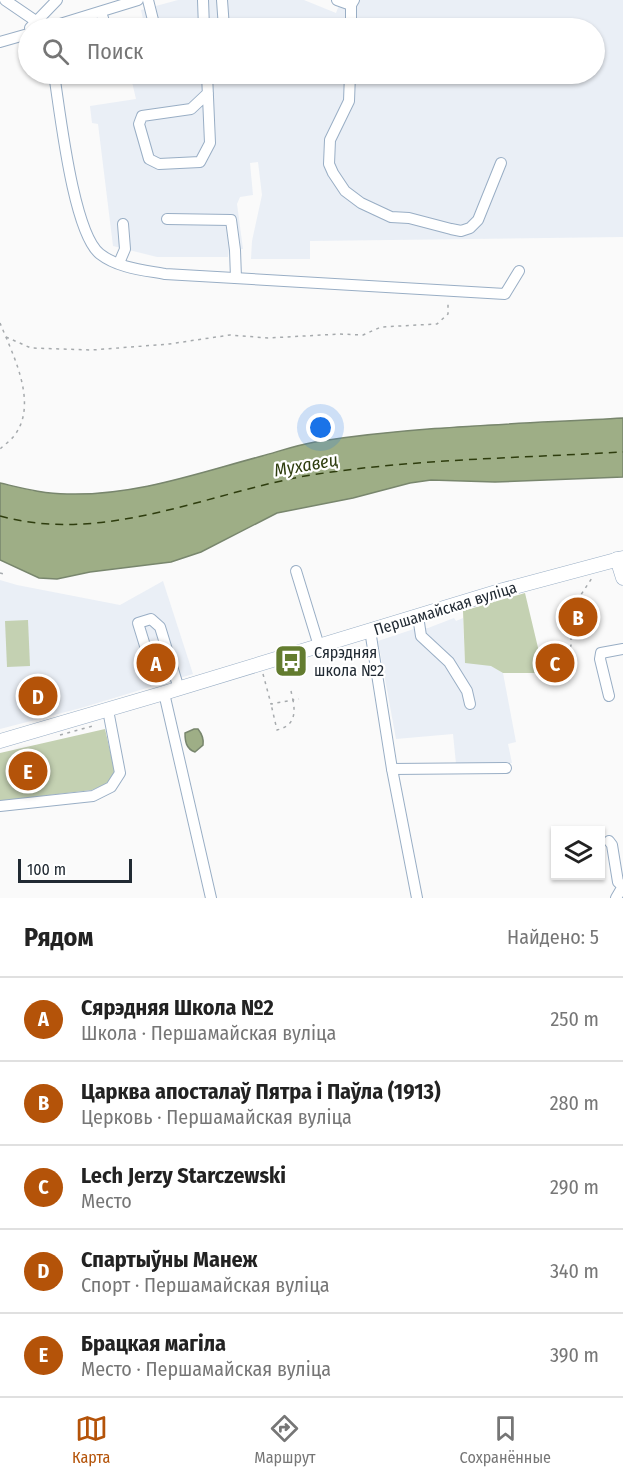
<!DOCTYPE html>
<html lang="ru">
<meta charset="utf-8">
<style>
:root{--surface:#fff;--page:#f6f6f6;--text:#222;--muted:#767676;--line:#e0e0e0;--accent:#b45309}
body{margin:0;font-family:"Fira Sans Condensed",sans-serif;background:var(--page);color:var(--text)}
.controls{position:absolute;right:18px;bottom:18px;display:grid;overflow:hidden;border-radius:0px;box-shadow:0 2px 4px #0004}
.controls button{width:54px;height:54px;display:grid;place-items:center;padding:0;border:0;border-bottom:2px solid var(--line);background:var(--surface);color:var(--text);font:30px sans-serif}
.scale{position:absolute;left:18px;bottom:15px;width:114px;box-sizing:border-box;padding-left:6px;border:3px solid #212a33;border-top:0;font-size:16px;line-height:21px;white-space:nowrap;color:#212a33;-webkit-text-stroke:4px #fff;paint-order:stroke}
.you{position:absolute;left:321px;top:428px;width:21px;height:21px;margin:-15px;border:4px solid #fff;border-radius:50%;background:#1a73e8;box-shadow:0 0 0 9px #1a73e833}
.badge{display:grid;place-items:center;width:39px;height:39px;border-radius:50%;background:var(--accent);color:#fff;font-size:20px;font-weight:700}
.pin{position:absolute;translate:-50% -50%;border:3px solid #fff;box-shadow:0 2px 6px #0006}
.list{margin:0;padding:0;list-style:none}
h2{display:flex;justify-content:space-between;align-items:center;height:78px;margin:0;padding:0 24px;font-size:26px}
h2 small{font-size:20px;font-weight:400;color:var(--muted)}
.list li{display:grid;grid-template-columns:39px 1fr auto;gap:18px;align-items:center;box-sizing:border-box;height:84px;padding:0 24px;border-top:2px solid var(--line)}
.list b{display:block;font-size:22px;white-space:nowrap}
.list p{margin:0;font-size:20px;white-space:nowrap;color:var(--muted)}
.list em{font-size:20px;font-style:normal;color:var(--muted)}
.icon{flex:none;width:33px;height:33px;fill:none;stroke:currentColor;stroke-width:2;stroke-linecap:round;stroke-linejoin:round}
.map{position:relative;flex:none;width:623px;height:898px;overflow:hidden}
.search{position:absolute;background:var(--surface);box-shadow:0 2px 4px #0004;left:18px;right:18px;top:18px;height:66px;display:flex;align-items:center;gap:15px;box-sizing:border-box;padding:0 21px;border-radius:33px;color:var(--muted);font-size:22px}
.sheet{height:498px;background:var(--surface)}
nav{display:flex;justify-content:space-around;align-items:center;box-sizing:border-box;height:84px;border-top:2px solid var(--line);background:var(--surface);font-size:16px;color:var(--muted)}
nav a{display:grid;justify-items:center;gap:3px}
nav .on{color:var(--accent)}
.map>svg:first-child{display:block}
.built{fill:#eaeff6}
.green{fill:#c4d1b2}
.water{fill:#9eae86;stroke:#78866d;stroke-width:1.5}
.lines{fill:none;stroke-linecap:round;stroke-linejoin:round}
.ferry{stroke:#2e3d0e;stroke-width:1.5;stroke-dasharray:8 6;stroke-linecap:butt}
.minor-casing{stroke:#99aec5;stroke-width:12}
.major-casing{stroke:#99aec5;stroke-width:15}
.path{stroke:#a6aaad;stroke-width:1.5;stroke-dasharray:3 4.5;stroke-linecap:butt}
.minor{stroke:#fff;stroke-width:10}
.major{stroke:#fff;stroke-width:14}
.labels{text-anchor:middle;stroke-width:4.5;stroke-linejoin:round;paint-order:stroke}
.street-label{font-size:16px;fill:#212a33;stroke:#fff}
.poi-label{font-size:16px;fill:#212a33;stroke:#fff;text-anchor:start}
.water-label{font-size:18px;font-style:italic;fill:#2e3d0e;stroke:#fff}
</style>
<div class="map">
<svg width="623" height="898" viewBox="0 0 623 898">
<rect width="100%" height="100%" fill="#fafafa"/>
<!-- built -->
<g class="built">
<polygon points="178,0 304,0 336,13 341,0 623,0 623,237 310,241 310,259 251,259 252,241 262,195 258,162 250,163 253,195 240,197 237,204 243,249 229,249 228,257 157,257 113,246 98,124 92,123 90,106 136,99 132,82 151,74 594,74 594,28 145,28 141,10"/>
<polygon points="0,580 17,585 120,605 163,581 193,674 81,708 0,729"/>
<polygon points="454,618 456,621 463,618 465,662 491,665 503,673 516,742 508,744 512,763 456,764 453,734 396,739 378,641 414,629 428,628"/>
</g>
<!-- green -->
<g class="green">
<polygon points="525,593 544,673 503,673 491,666 465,663 463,611"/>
<polygon points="28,620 30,666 7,667 5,621"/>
<polygon points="105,729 115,772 108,783 92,790 0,801 0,753"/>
</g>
<!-- water -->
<g class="water">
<path d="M 623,418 L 623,477 L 495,482 L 431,480 L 410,483 L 353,498 L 277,513 L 201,552 L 171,562 L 90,572 L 57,579 L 39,578 L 0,560 L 0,483 C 22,488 44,494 67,494 C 135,496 198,473 262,456 C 280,451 297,445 315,442 C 417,426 520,424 623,418 Z"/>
<path d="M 194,729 L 198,729 C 202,734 204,738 203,745 L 195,752 C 186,749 185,741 185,733 Z"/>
</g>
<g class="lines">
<!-- ferry -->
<path class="ferry" d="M 0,516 C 104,545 210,492 311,475 C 414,459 519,458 623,452"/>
<!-- minor casing -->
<g class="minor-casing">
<g id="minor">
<polyline points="5,0 46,28"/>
<polyline points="148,0 155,28"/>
<polyline points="203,0 204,28"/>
<polyline points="222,0 224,28"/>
<polyline points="337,0 351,5 354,0"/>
<polyline points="101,12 106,28"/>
<polyline points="30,28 57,0"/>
<polyline points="47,28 138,0"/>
<polyline points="351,28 351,5"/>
<polyline points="0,42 28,34"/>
<path d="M 54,74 C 60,111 73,233 100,254 C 118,268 143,270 165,274 L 505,294 L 519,271"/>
<polyline points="207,74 210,143 200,162 159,164 149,159 139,124 142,116 191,109 208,93"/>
<polyline points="350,74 349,101 330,140 329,164 333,173 345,191 361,203 391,217 409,218 451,229 461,231 470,228 478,220 501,163"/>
<polyline points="167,219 231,220 235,250 236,278"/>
<polyline points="119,263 125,249 123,224"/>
<polyline points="296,571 319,646"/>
<polyline points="418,616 421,636 449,662 467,691 470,704"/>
<polyline points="370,630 392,769 417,898"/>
<polyline points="146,649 138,623 151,619 160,627 179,689"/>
<polyline points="164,693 211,898"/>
<polyline points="609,696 600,659 601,653 623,649"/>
<polyline points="392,769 506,768"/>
<polyline points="0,806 93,796 111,787 120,773 108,710"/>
<polyline points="609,841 612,845 618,882 623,886"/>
<polyline points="616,898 623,886"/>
</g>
</g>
<!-- major casing -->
<g class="major-casing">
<g id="major">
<polyline points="617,559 623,578"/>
<polyline points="0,741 164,693 503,590 623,558"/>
</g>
</g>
<!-- path -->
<g class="path">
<path d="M 0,323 C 13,355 39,404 14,436 C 10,441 4,445 0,449"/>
<polyline points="6,337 31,348 92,350 169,344 230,335 268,338 340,334 363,335 381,327 437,324 448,314 448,301"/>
<polyline points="0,573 4,574"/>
<polyline points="569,613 592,578"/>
<polyline points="569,621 571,624 582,630"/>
<polyline points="567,662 571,645 571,624"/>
<path d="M 263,674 L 271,704 L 293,700 C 296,716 293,726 277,730 L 271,704"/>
<polyline points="291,691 293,700 299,699"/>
<polyline points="60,735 93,726"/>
</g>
<!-- minor -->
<use href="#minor" class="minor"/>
<!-- major -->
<use href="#major" class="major"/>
</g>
<!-- icons -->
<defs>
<g id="bus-square" transform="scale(1.725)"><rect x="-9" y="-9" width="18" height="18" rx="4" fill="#637c2f" stroke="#fff"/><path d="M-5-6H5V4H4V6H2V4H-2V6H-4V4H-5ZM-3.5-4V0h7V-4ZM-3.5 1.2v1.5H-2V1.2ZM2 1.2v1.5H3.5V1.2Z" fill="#fff"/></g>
</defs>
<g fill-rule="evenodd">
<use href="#bus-square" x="291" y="661"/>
</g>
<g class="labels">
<!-- street labels -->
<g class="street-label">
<text transform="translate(445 608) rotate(-17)" y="6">Першамайская вуліца</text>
</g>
<!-- poi labels -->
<g class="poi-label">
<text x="314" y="658">Сярэдняя<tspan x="314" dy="18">школа №2</tspan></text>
</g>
<!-- water labels -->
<g class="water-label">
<text transform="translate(306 465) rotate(-10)" y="6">Мухавец</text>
</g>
</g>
</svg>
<div class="controls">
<button><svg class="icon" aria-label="layers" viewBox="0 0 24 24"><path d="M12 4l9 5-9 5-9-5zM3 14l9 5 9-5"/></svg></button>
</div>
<div class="scale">100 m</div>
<div class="you"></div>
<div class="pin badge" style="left:156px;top:663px">A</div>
<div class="pin badge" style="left:578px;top:617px">B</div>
<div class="pin badge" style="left:555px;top:663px">C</div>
<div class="pin badge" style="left:38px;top:696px">D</div>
<div class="pin badge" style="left:28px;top:771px">E</div>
<div class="search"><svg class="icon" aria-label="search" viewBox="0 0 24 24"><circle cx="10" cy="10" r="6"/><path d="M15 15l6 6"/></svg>Поиск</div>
</div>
<section class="sheet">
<h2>Рядом<small>Найдено: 5</small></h2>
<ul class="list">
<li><span class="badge">A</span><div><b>Сярэдняя Школа №2</b><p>Школа · Першамайская вуліца</p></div><em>250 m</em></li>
<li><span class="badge">B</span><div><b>Царква апосталаў Пятра і Паўла (1913)</b><p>Церковь · Першамайская вуліца</p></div><em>280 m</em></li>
<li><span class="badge">C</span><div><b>Lech Jerzy Starczewski</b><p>Место</p></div><em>290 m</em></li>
<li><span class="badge">D</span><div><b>Спартыўны Манеж</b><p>Спорт · Першамайская вуліца</p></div><em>340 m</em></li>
<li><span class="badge">E</span><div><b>Брацкая магіла</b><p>Место · Першамайская вуліца</p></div><em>390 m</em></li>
</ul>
</section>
<nav>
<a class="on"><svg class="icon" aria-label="map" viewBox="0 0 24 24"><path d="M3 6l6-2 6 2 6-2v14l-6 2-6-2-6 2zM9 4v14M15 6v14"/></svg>Карта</a>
<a><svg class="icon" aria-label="directions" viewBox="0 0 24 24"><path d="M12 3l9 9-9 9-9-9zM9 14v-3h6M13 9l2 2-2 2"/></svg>Маршрут</a>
<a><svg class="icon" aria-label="saved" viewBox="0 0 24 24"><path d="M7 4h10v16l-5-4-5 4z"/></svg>Сохранённые</a>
</nav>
